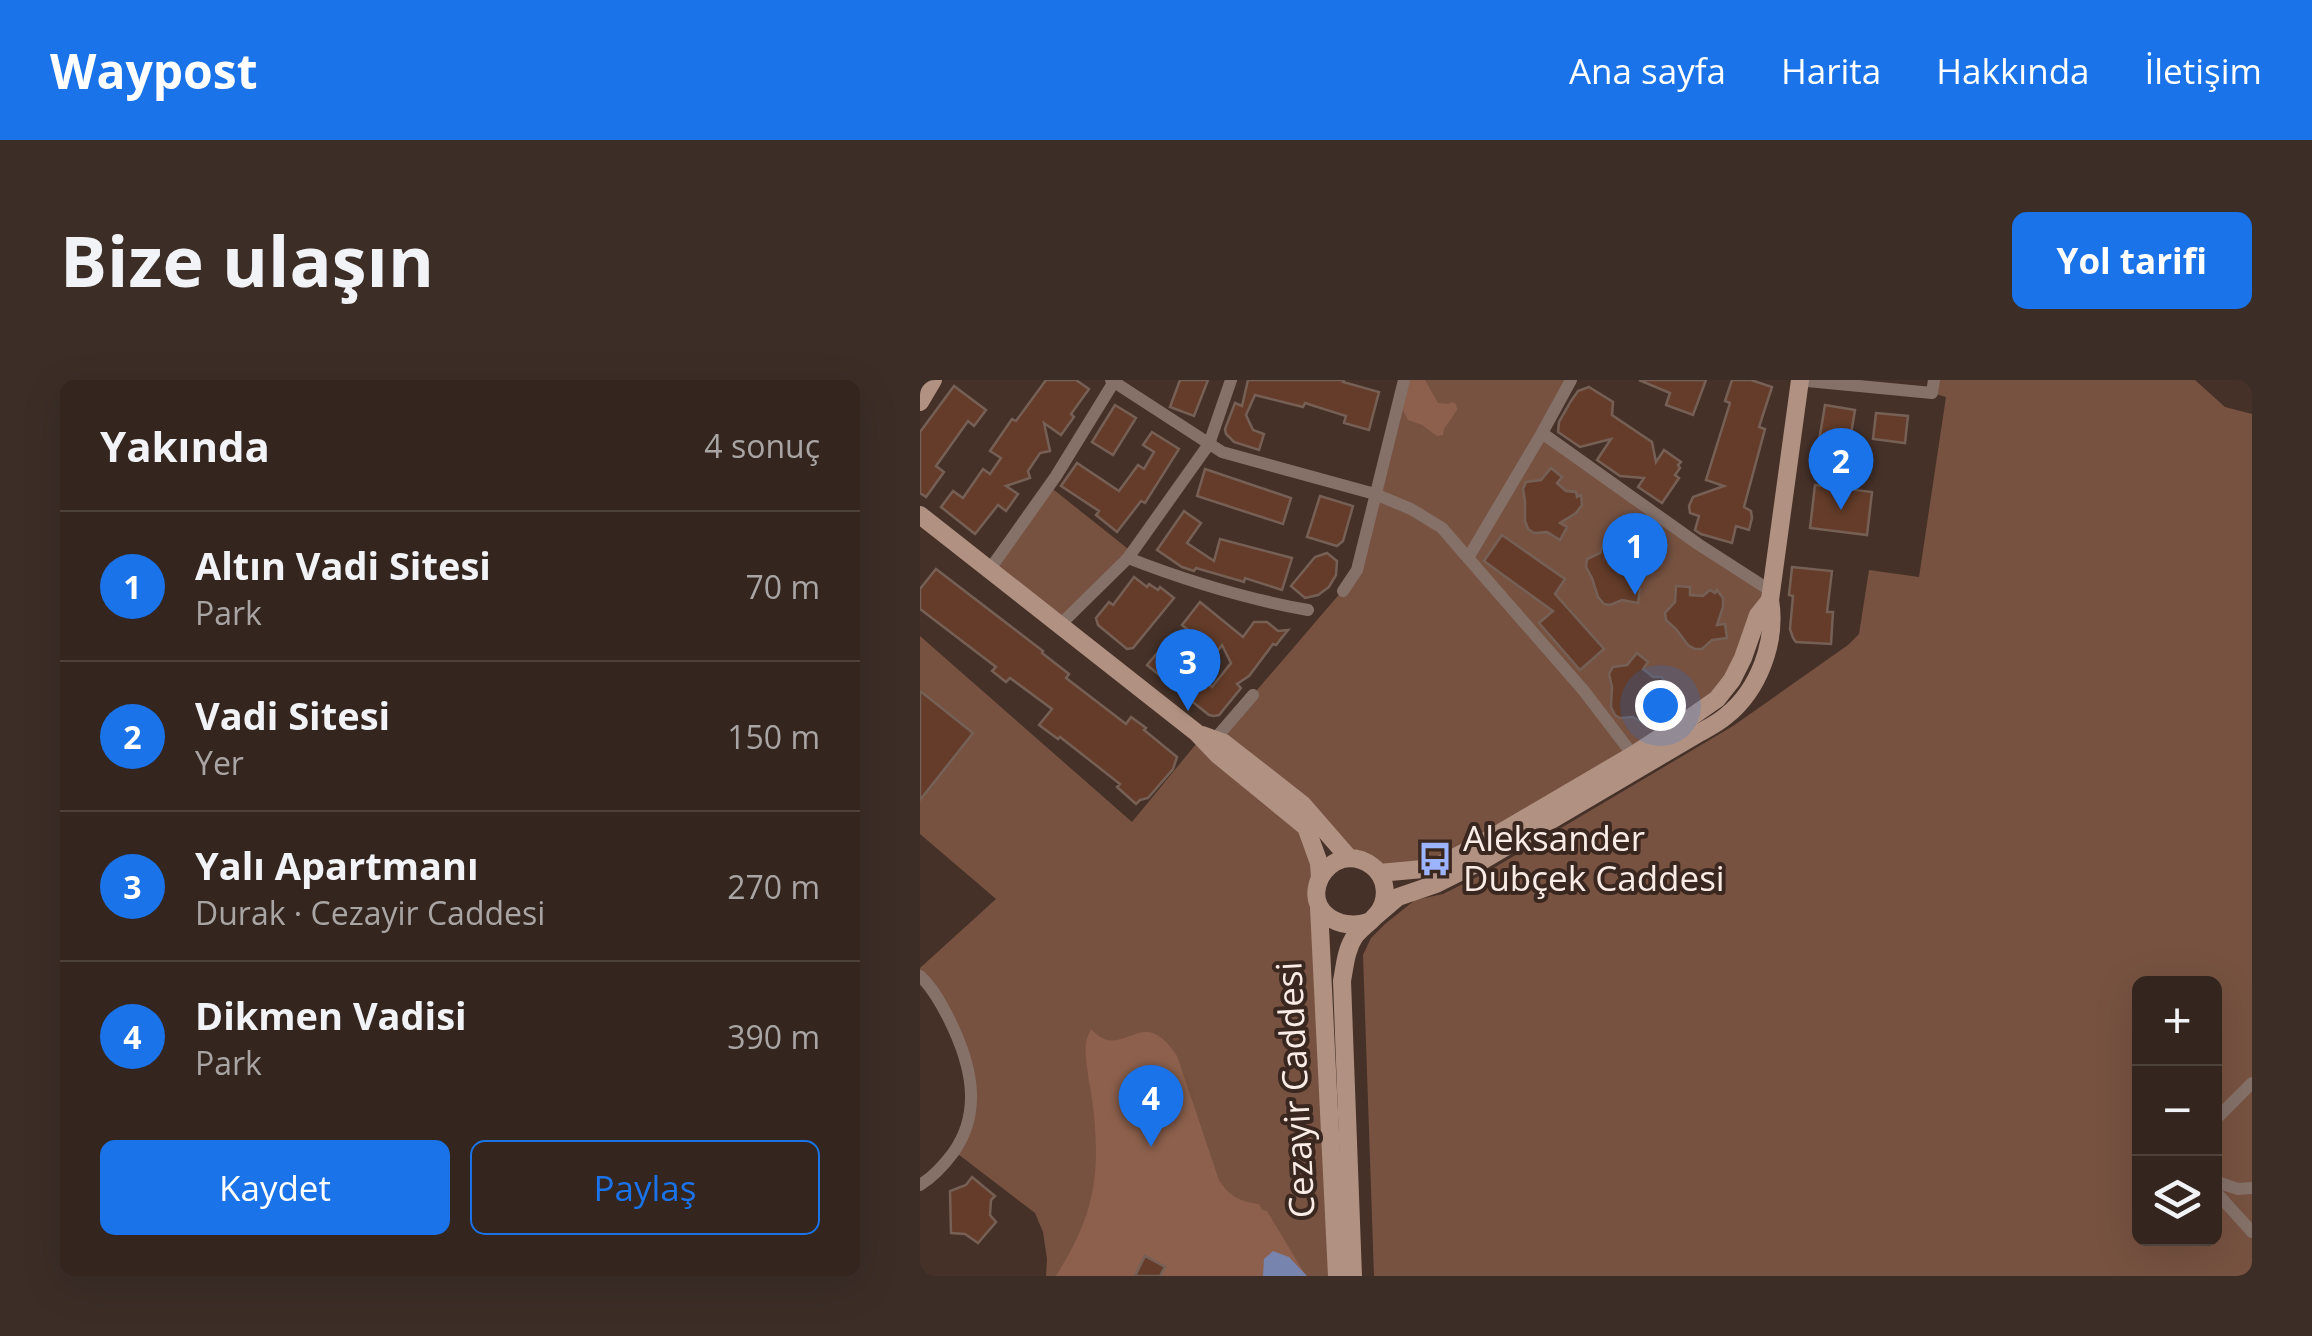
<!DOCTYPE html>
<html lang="tr">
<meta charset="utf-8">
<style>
:root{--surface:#34251e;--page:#3c2d27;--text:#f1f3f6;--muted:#a9a5a4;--line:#4e423c;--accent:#1a73e8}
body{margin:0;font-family:"Open Sans",sans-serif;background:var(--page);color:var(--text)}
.controls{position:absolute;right:30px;bottom:30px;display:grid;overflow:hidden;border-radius:15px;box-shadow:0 10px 40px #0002}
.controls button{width:90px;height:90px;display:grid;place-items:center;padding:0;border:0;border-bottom:2px solid var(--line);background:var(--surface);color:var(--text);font:50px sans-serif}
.you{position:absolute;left:740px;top:325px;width:35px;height:35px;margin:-25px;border:8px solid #fff;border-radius:50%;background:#1a73e8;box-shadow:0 0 0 15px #1a73e833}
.badge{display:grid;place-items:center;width:65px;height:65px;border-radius:50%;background:var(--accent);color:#fff;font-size:32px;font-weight:700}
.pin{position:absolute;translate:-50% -82px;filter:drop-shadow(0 2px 5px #0008)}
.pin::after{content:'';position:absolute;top:52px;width:35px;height:30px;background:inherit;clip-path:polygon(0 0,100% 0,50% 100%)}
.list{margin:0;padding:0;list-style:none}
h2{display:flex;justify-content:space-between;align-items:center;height:130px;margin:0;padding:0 40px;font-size:42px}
h2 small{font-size:32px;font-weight:400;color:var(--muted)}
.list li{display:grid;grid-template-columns:65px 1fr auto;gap:30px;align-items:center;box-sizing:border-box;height:150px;padding:0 40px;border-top:2px solid var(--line)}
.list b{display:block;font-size:38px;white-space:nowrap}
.list p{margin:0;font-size:32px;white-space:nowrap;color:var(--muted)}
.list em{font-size:32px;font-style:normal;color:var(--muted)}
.actions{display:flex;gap:20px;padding:30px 40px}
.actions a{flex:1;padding:22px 0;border:2px solid var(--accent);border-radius:15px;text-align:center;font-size:35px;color:var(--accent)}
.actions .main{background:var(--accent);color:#fff}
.icon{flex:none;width:55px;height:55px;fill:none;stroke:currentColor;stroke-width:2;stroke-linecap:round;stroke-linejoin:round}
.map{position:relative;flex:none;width:1332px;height:896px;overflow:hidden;border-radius:15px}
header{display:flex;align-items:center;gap:60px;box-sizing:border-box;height:140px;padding:0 50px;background:var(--accent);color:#fff}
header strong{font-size:48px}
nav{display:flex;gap:55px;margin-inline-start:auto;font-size:35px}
.intro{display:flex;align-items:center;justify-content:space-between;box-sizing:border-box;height:240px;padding:0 60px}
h1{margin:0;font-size:70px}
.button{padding:25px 45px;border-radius:15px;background:var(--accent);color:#fff;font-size:35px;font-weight:700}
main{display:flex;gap:60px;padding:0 60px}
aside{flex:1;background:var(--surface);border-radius:15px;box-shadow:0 10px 40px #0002}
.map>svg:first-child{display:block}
.green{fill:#775241;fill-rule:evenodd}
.forest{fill:#8c604c}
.water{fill:#7785ae}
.building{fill:#643c29;stroke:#766056;stroke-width:2.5}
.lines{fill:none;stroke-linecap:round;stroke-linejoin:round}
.minor{stroke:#857168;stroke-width:12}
.secondary{stroke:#b19182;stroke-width:18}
.labels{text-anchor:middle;stroke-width:8;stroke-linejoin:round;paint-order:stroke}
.poi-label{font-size:35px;fill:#f9ece6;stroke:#3a271f;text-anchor:start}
.street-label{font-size:35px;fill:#f9ece6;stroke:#3a271f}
</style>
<header>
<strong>Waypost</strong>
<nav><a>Ana sayfa</a><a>Harita</a><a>Hakkında</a><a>İletişim</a></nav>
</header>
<div class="intro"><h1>Bize ulaşın</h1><a class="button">Yol tarifi</a></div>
<main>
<aside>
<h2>Yakında<small>4 sonuç</small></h2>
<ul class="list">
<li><span class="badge">1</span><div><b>Altın Vadi Sitesi</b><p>Park</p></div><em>70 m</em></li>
<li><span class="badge">2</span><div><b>Vadi Sitesi</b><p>Yer</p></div><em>150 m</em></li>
<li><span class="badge">3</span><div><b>Yalı Apartmanı</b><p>Durak · Cezayir Caddesi</p></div><em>270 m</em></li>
<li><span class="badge">4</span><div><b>Dikmen Vadisi</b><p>Park</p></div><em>390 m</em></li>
</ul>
<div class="actions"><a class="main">Kaydet</a><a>Paylaş</a></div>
</aside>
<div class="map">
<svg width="1332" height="896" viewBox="0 0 1332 896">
<rect width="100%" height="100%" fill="#453128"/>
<!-- green -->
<g class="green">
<polygon points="484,0 651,0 623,52 851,211 797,319 514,488 451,485 382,424 295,359 422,211 437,190"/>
<path d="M 1014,0 L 1275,0 L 1305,27 L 1332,34 L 1332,896 L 454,896 L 443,575 L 451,558 L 465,544 L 495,520 L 523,514 L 567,492 L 813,346 L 928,265 L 939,254 L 949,190 L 999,197 L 1026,17 L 1012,13 ZM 1220,604 L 1294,604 L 1294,858 L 1220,858 Z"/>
<polygon points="129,106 212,172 141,244 70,189"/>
<polygon points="0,256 212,442 281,358 394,464 417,896 126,896 127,879 123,852 115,833 34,771 51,734 41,664 0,596 0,588 76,519 0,454"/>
</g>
<!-- forest -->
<g class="forest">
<polygon points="484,0 505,0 518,23 528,24 532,22 536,24 537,30 524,49 523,55 517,56 502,45 488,40 483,30 478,25"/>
<path d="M 171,649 C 204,685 221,620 257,676 L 299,800 C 310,817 319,821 339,824 L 342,830 L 347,831 L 386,896 L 136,896 C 174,836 181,796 173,726 C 171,710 164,679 166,664 C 166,659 169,654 171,649 Z"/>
</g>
<!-- water -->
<polygon class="water" points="353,871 369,877 387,896 343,896 344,879"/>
<!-- building -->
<g class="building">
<polygon points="126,0 156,0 169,9 151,34 154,37 141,55 124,43 130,71 120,73 108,91 110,98 86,106 98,114 86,131 78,125 55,154 21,127 33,111 43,118 63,89 70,94 81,78 70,71 92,39 96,41"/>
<polygon points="260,0 288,0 274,36 250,27"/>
<polygon points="328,0 424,0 423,2 459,12 449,50 424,43 426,36 385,23 383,27 335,15 326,35 333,50 344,54 339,70 314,62 306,54 305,49 315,23 322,26"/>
<polygon points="719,0 786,0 773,35 746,25 750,13"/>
<polygon points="812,0 831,0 852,7 839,47 845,49 824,127 831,131 832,138 829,150 816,146 812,163 781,154 775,150 779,136 770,133 769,126 773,117 804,106 786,100 810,23 805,21"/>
<polygon points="34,6 66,30 54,46 48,41 16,86 24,92 6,117 0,113 0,52"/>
<polygon points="669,7 693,22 692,35 732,62 736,82 744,70 761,82 758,85 760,88 755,95 759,98 742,123 718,107 724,98 700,96 677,80 691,59 660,67 638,52 639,42 651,21 658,11"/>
<polygon points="195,25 216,38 193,75 172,62"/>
<polygon points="905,25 935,30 929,66 899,61"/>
<polygon points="956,33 988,36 985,63 953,59"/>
<polygon points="232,52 259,69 225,123 221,121 197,152 176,135 179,131 141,106 157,83 199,111 218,85 224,89 234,72 223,65"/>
<polygon points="631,88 642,97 637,103 646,111 656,112 657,117 661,115 662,125 656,133 640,143 647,147 640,160 627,152 614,153 608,149 605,141 605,121 603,109 606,102 621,100"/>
<polygon points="285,89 371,118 363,144 277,116"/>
<polygon points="895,105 952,112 947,155 890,148"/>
<polygon points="400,116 433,126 423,161 417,166 387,157"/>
<polygon points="264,131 281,143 267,163 294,181 300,159 372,178 362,210 325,198 324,202 276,188 274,191 262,187 237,170"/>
<polygon points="582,155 645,199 635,214 684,269 660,290 619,243 633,231 564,181"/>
<polygon points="686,158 699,163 696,171 708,175 717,173 720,177 723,175 727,184 724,193 712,207 720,209 718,223 702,220 690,225 684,224 678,217 672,198 666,187 667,179 680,173"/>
<polygon points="407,173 417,181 416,195 409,207 398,215 385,218 371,206 395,177"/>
<polygon points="872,187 912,191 907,232 913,232 911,264 876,262 873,258 870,249 873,216 869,215"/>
<polygon points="16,189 123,271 122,273 149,294 146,298 206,344 211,337 226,348 224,350 257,377 253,389 228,418 220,420 216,424 197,407 200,404 140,357 138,359 119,345 132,329 90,298 86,302 72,291 76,287 0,229 0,209"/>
<polygon points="214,197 227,207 229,204 238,210 240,207 254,218 213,268 207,269 178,245 176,238 189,222 193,225"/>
<polygon points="756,206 770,207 770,215 783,216 790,210 795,213 797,210 803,218 803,227 797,245 805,244 807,258 792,260 782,269 775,269 768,265 756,249 746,240 745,233 755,222"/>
<polygon points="280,222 323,257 334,242 347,242 358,251 368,250 356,265 353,264 329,296 317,304 321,308 299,335 294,336 289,335 227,285 249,259 274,279 268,287 292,307 311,283 302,265 296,273 262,245"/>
<polygon points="717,273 728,282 723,289 733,297 742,297 744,302 747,301 748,311 742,318 726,328 734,332 727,345 713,337 700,338 695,335 691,327 692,307 689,294 693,287 707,285"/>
<polygon points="0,311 53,353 0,420"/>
<polygon points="52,797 75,816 71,820 70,835 76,842 58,863 45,854 31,853 30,811 46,805"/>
<polygon points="225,876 245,887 240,896 215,896"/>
</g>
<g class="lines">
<!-- minor -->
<g class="minor">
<polyline points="191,0 302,72 455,114 491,129 522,148 548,178 622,53 651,0"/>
<polyline points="877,0 1012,13 1014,0"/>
<polyline points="622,53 778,164 851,211"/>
<path d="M 208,178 C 267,201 326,219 388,230"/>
<polyline points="548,178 664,311 713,375"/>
<polyline points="70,189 136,96 195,0"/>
<polyline points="423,211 437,190 484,0"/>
<polyline points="141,244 208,178 289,64 311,0"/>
<polyline points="295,359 333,315"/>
<path d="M 0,596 C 13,608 22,625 30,641 C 51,684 63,731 33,773 C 24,785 13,797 0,805"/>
<polyline points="1294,741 1332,703"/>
<polyline points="1294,801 1318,809 1332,808"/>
<polyline points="1294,810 1332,852"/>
</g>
<!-- secondary -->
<g class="secondary">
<polyline points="0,22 13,0"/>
<polyline points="0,135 277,353 298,375 386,447 399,483 400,498"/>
<polyline points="282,355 304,363 382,424 429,478"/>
<polyline points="459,493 514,488 568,460 713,375 767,340 797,319 812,300 823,278 838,235 850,220"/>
<polyline points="399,527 417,896"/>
<path d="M 457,535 L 478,517 L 516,504 L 560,482 L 779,353 C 788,348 798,343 806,336 C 839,310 857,261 850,220 L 880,0"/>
<path d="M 433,896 L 422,601 C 425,585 426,569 435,556 C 441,548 451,542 457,534 C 469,520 467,497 452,486 C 444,480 434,477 423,479 C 413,482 405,489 400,498 C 385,531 419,552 448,542"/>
</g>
</g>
<!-- icons -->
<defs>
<g id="bus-bare" transform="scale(2.7)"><path d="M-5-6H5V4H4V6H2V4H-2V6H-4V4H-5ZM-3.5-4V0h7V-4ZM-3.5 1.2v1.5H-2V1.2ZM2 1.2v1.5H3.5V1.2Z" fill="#9cb4fd" stroke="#3a271f" stroke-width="2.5" paint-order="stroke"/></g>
</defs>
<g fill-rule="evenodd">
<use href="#bus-bare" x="515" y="479"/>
</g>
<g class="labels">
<!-- poi labels -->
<g class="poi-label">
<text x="543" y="471">Aleksander<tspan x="543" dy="40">Dubçek Caddesi</tspan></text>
</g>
<!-- street labels -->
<g class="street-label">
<text transform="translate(376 710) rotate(-93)" y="12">Cezayir Caddesi</text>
</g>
</g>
</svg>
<div class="controls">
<button>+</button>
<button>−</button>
<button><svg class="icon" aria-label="layers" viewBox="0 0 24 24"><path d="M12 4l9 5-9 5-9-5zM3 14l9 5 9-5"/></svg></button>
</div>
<div class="you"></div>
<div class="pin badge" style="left:715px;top:215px">1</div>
<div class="pin badge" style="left:921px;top:130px">2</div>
<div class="pin badge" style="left:268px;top:331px">3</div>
<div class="pin badge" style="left:231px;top:767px">4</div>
</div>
</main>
